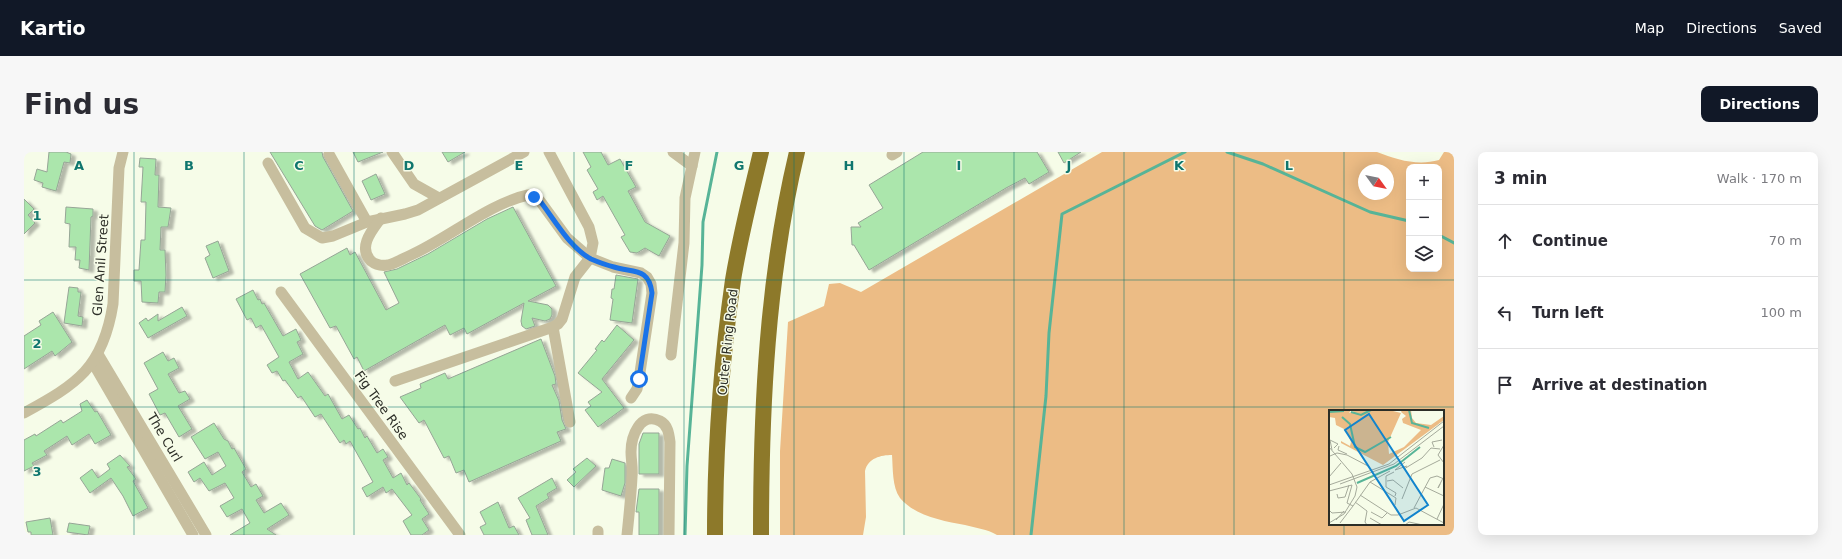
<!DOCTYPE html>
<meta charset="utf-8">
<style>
:root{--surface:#fff;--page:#f7f7f7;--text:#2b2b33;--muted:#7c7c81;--line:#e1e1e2;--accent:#111827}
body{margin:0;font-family:"DejaVu Sans",sans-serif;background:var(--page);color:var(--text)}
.controls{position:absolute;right:12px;top:12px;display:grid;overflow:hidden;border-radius:8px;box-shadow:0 4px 16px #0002}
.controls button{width:36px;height:36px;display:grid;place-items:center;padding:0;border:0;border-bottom:1px solid var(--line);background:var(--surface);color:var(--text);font:20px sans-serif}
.compass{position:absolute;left:1334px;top:12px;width:36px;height:36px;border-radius:50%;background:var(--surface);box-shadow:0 4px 16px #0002;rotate:123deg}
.stop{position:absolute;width:12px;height:12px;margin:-9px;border:3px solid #1a73e8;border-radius:50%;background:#fff}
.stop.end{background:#1a73e8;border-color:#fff;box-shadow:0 1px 4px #0008}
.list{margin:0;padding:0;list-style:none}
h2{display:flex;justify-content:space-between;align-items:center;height:52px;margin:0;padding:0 16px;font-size:17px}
h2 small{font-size:13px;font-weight:400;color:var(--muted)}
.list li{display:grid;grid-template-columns:26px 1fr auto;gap:12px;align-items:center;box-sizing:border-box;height:72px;padding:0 16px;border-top:1px solid var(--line)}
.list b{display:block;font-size:15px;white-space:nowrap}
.list em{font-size:13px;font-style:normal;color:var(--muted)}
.icon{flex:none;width:22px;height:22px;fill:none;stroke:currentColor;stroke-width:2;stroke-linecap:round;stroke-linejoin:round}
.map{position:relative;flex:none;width:1430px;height:383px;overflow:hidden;border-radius:8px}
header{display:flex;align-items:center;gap:24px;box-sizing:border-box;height:56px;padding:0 20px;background:var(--accent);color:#fff}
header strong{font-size:19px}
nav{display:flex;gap:22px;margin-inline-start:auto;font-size:14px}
.intro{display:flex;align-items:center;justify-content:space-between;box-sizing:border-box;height:96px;padding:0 24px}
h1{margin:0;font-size:28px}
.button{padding:10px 18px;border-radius:8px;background:var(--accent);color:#fff;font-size:14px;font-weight:700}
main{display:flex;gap:24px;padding:0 24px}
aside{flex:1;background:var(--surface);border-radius:8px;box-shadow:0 4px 16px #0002}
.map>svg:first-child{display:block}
.green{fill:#ecbc85;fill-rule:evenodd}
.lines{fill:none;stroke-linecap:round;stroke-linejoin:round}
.stream{stroke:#57b497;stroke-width:3}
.building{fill:#abe6ac;stroke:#96a596;filter:url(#shadow)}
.minor{stroke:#c7be9e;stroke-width:11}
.highway{stroke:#8d792a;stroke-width:16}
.route{stroke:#1a73e8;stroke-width:5}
.grid{fill:none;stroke:#0f766e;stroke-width:1;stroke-opacity:0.55}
.labels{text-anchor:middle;stroke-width:3;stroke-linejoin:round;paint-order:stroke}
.street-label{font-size:13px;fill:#2c2e27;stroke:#f6fce8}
.inset-river{fill:none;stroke:#57b497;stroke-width:2}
.inset-road{fill:none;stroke:#a5aa9b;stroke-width:1}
.view{fill:#1284cd;fill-opacity:0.15;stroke:#1284cd;stroke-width:2}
.inset-edge{fill:none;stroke:#2c2e27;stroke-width:2}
.grid-label{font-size:13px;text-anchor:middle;font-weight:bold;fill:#0f766e;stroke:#f6fce8;stroke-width:3;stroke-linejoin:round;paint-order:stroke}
</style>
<header>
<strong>Kartio</strong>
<nav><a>Map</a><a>Directions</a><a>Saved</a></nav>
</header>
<div class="intro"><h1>Find us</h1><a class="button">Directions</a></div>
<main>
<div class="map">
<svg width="1430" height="383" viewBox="0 0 1430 383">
<defs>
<filter id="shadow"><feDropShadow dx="4.5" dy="2.5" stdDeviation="1" flood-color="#0004"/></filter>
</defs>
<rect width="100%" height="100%" fill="#f6fce8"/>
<!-- green -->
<path class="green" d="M 1078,0 L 1353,0 C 1373,8 1394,14 1415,8 L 1420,0 L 1430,0 L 1430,383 L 973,383 C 963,377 952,376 941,373 C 919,369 891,364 876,346 C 868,335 869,316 868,303 C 857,303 844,306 841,319 L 842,365 L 839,383 L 756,383 L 756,299 L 764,170 L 800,154 L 805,132 L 816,131 L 837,140 ZM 1385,15 L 1415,15 L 1415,117 L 1385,117 ZM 1340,18 L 1364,18 L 1364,42 L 1340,42 ZM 1306,259 L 1419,259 L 1419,372 L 1306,372 Z"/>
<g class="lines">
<!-- stream -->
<g class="stream">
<polyline points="1203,0 1239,12 1346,60 1385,69"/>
<polyline points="1415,83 1430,91"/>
<polyline points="661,383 663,314 678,113 679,70 693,0"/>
<polyline points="1007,383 1022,244 1025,181 1038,62 1161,0"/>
</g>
</g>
<!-- building -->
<g class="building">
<polygon points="25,0 42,0 47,2 46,11 40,10 32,39 18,35 19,31 10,28 13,17 23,20"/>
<polygon points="246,0 298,0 299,5 329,59 298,78 291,74"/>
<polygon points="329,0 359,0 334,10"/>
<polygon points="418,0 441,0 424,10"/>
<polygon points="559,0 577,0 584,13 596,7 612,35 604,39 621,70 646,84 635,104 621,96 613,101 606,100 597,85 601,83 579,44 573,48 569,40 574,37 563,18 567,15"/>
<polygon points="899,0 1013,0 1025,20 1005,32 1001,26 982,36 845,118 830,93 828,93 827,75 837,75 834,71 859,56 845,33"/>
<polygon points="1034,0 1057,0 1040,11"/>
<polygon points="116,6 132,7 131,23 135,23 134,55 147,56 144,75 137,75 136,98 141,98 142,123 141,140 135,140 134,151 118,150 117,129 110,129 110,118 115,118 117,88 121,88 122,50 117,50 119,15 115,15"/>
<polygon points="352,22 361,42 347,48 338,29"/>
<polygon points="0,47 10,57 4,63 11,71 0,82"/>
<polygon points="42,55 69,57 69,64 67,65 65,118 55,116 56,108 51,108 52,95 45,95 46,72 41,71"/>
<polygon points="489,55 532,134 504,149 524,153 528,157 528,163 526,167 521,169 508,166 511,174 502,177 498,174 497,169 500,151 443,182 440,176 426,183 421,173 340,219 333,205 330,207 312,174 306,176 276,122 323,96 326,103 331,100 362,158 375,151 360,120 373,117 404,102 463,67"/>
<polygon points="194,89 205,119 189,126 181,106 186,103 182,94"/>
<polygon points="592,123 614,127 608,171 586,168 589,147 587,146 588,137 590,137"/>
<polygon points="45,135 54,136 54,140 57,140 54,164 59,165 58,174 40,171"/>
<polygon points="229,138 234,148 236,147 238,152 240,151 259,184 272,177 277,188 273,190 279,202 265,210 274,227 284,220 301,244 304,242 318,267 325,263 334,277 336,276 341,286 343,284 353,301 359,297 364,305 359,308 369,326 377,321 383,333 385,331 397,347 396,348 405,362 398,367 405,378 398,383 387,383 379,369 388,363 368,337 362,341 359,335 343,345 338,336 349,330 326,289 322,292 320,288 316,291 297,262 291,265 277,244 274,246 261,228 259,229 253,219 248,221 243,213 255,205 237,173 232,176 227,166 223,168 212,147"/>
<polygon points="158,155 163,164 124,186 115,171 122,166 124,169 134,162 134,169"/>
<polygon points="29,160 48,190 31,204 28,199 0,217 0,184 17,173 15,169"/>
<polygon points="593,173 610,188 578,227 600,256 574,275 561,258 567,254 564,250 578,240 554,221 573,198 571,197 578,188 580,190"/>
<polygon points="517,187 531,224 532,232 528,233 535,249 538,268 542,277 533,280 537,289 445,330 440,318 432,321 425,304 420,306 400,268 395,271 376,245 397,236 396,232 421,221 424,227"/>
<polygon points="139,200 144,209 150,206 155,216 144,222 155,241 161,239 166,247 154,254 168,277 155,285 141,261 136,263 125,242 134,237 120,211"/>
<polygon points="63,248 71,260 73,259 87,283 71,292 65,282 48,293 43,284 20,299 23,303 8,311 10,314 0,319 0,288 11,282 12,284 37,268 39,271 58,259 56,252"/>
<polygon points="190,271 200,287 204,289 208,297 210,296 222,317 218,320 227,335 232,332 239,344 232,348 240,361 257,351 265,363 243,377 252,383 206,383 226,371 218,357 203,365 196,354 210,346 201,331 185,339 176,326 170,330 164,320 180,310 188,323 202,314 194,300 181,307 167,285"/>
<polygon points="619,281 635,281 635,322 615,322 615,292"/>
<polygon points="96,303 106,314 103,315 112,327 109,329 124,356 109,364 99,344 87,326 66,341 56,326 68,317 74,326 86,317 83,312"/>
<polygon points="563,306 572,314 550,335 543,328 552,320 549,317"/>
<polygon points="588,307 601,311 601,331 597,344 578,338 581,316 585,316"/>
<polygon points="528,326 533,336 523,342 525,346 512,354 524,383 508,383 502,368 506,366 494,346"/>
<polygon points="615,337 635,337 635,383 615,383 615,360 612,360"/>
<polygon points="474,350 485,376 490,374 495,383 460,383 456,375 462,372 456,360"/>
<polygon points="26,366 29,383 7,383 7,380 4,380 2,370"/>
<polygon points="45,371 66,374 64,383 43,380"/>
</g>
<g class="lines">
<!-- minor -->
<g class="minor">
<polyline points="368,0 390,32 415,46"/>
<polyline points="649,0 668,14"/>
<polyline points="305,2 343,70"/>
<polyline points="868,3 873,0"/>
<polyline points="244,11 281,76 298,86 309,84 343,70 381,62 394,58 500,0"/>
<path d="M 357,66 C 349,77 333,95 347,109 C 352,113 358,114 364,113 C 372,111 380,106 387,103 C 423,87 466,51 504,43 L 516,49 L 543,86 L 566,106 L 589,115 L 617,121 L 623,125 L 627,132 L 628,141 L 615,227 L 613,237 L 607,246"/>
<polyline points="257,140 436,383"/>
<polyline points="529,175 546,270"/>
<polyline points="74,202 182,383"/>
<polyline points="647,203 660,91 661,46 671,0"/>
<polyline points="69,211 169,383"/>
<polyline points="371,229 529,175 534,172 538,167 551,125 566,106 569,91 565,75 525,0"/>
<path d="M 0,261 C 53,232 79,216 89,152 L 95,16 L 99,0"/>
<polyline points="574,379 574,383"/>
<path d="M 603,383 C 605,364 607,344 608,325 C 609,316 607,308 607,300 C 607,285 616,259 636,269 C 644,273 645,282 646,290 L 645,383"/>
</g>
<!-- highway -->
<g class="highway">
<path d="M 691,383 C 691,298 697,212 709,128 C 716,85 727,42 737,0"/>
<path d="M 737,383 C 737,255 743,125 773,0"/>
</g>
</g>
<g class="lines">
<!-- route -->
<path class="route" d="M 510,45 L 516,49 C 530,67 546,96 567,107 C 574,110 582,113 590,115 C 609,121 625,115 628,141 L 615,227"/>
</g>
<!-- grid -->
<path class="grid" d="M 110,0 L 110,383M 220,0 L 220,383M 330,0 L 330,383M 440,0 L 440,383M 550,0 L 550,383M 660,0 L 660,383M 770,0 L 770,383M 880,0 L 880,383M 990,0 L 990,383M 1100,0 L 1100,383M 1210,0 L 1210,383M 1320,0 L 1320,259M 0,128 L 1430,128M 0,255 L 1430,255M 1320,372 L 1320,383"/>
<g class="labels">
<!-- street labels -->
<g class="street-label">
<text transform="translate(76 113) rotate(-86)" y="5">Glen Anil Street</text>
<text transform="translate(703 190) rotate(-84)" y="5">Outer Ring Road</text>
<text transform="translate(358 253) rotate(54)" y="5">Fig Tree Rise</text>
<text transform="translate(141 285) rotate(59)" y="5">The Curl</text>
</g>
</g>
<!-- overview -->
<g transform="translate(1305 258)">
<rect width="115" height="115" fill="#f6fce8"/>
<path d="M 0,0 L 22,0 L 20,3 L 28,0 L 60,0 L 72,3 L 59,32 L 60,44 L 75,37 L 92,20 L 74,13 L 73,9 L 77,6 L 72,2 L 73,0 L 82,0 L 83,8 L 87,13 L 102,15 L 115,6 L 115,10 L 54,55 L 12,33 L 12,31 L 21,36 L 22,32 L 17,20 L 7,15 L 6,8 L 0,7 Z" fill="#ecbc85"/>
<path class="inset-river" d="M 80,0 L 83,13 L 100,18M 0,2 L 15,1M 22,2 L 32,5 L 42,0M 13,7 L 21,14 L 26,37 L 36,42 L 62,27M 28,73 L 67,56 L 91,37"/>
<path class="inset-road" d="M 115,35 L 109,45 L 115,53M 10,36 L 9,40 L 18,44M 0,37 L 23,64 L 28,77 L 26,86 L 15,104 L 0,113M 105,37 L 103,32 L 113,30M 3,40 L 1,30 L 9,34 L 5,38M 1,46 L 8,43 L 18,45 L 39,56M 76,52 L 66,60 L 78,56M 75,59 L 93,48 L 102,38 L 111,39M 65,62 L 57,66 L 57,77 L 67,83 L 66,86M 0,67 L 12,53M 58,71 L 64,70 L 74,78M 41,72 L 61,61M 11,74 L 65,54 L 115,16M 111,74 L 109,78 L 114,68M 0,75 L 60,54 L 115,11M 96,77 L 115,86M 0,81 L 23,75 L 18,93 L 24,96 L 41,72 L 67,88 L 66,95M 8,84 L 9,88 L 16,87 L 20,75M 31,85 L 62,105 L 69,105 L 87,98 L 115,113M 73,89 L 83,64 L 111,50M 26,92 L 38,101M 85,98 L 101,68 L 108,66 L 115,69M 0,100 L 3,103 L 17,102M 42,102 L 53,108 L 58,103M 41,108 L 53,115M 108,109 L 115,94M 7,110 L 15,101M 11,113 L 24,96M 38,115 L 36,112 L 38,101M 76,115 L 80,112 L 94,115"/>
<path class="view" d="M 40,4 L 99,95 L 75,111 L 16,20 Z"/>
<rect width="115" height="115" class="inset-edge"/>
</g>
<g class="grid-label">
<text x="55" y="18">A</text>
<text x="165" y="18">B</text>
<text x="275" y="18">C</text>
<text x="385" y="18">D</text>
<text x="495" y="18">E</text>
<text x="605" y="18">F</text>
<text x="715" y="18">G</text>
<text x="825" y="18">H</text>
<text x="935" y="18">I</text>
<text x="1045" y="18">J</text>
<text x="1155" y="18">K</text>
<text x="1265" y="18">L</text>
<text x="13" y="68">1</text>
<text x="13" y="196">2</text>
<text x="13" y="324">3</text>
</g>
</svg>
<div class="controls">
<button>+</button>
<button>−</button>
<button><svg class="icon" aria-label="layers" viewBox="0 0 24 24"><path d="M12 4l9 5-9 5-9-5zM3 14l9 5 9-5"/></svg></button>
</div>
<svg class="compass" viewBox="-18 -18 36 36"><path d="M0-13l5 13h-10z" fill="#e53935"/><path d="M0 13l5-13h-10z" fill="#7c7c81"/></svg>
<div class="stop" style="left:615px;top:227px"></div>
<div class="stop end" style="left:510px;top:45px"></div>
</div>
<aside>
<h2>3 min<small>Walk · 170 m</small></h2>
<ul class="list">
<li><svg class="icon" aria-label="ahead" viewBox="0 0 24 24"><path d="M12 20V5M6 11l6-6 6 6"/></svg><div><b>Continue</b></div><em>70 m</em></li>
<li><svg class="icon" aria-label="left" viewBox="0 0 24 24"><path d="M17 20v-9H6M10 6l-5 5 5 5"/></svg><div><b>Turn left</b></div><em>100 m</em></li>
<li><svg class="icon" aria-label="arrive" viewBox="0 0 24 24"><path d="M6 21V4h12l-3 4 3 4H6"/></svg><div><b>Arrive at destination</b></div></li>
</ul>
</aside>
</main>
